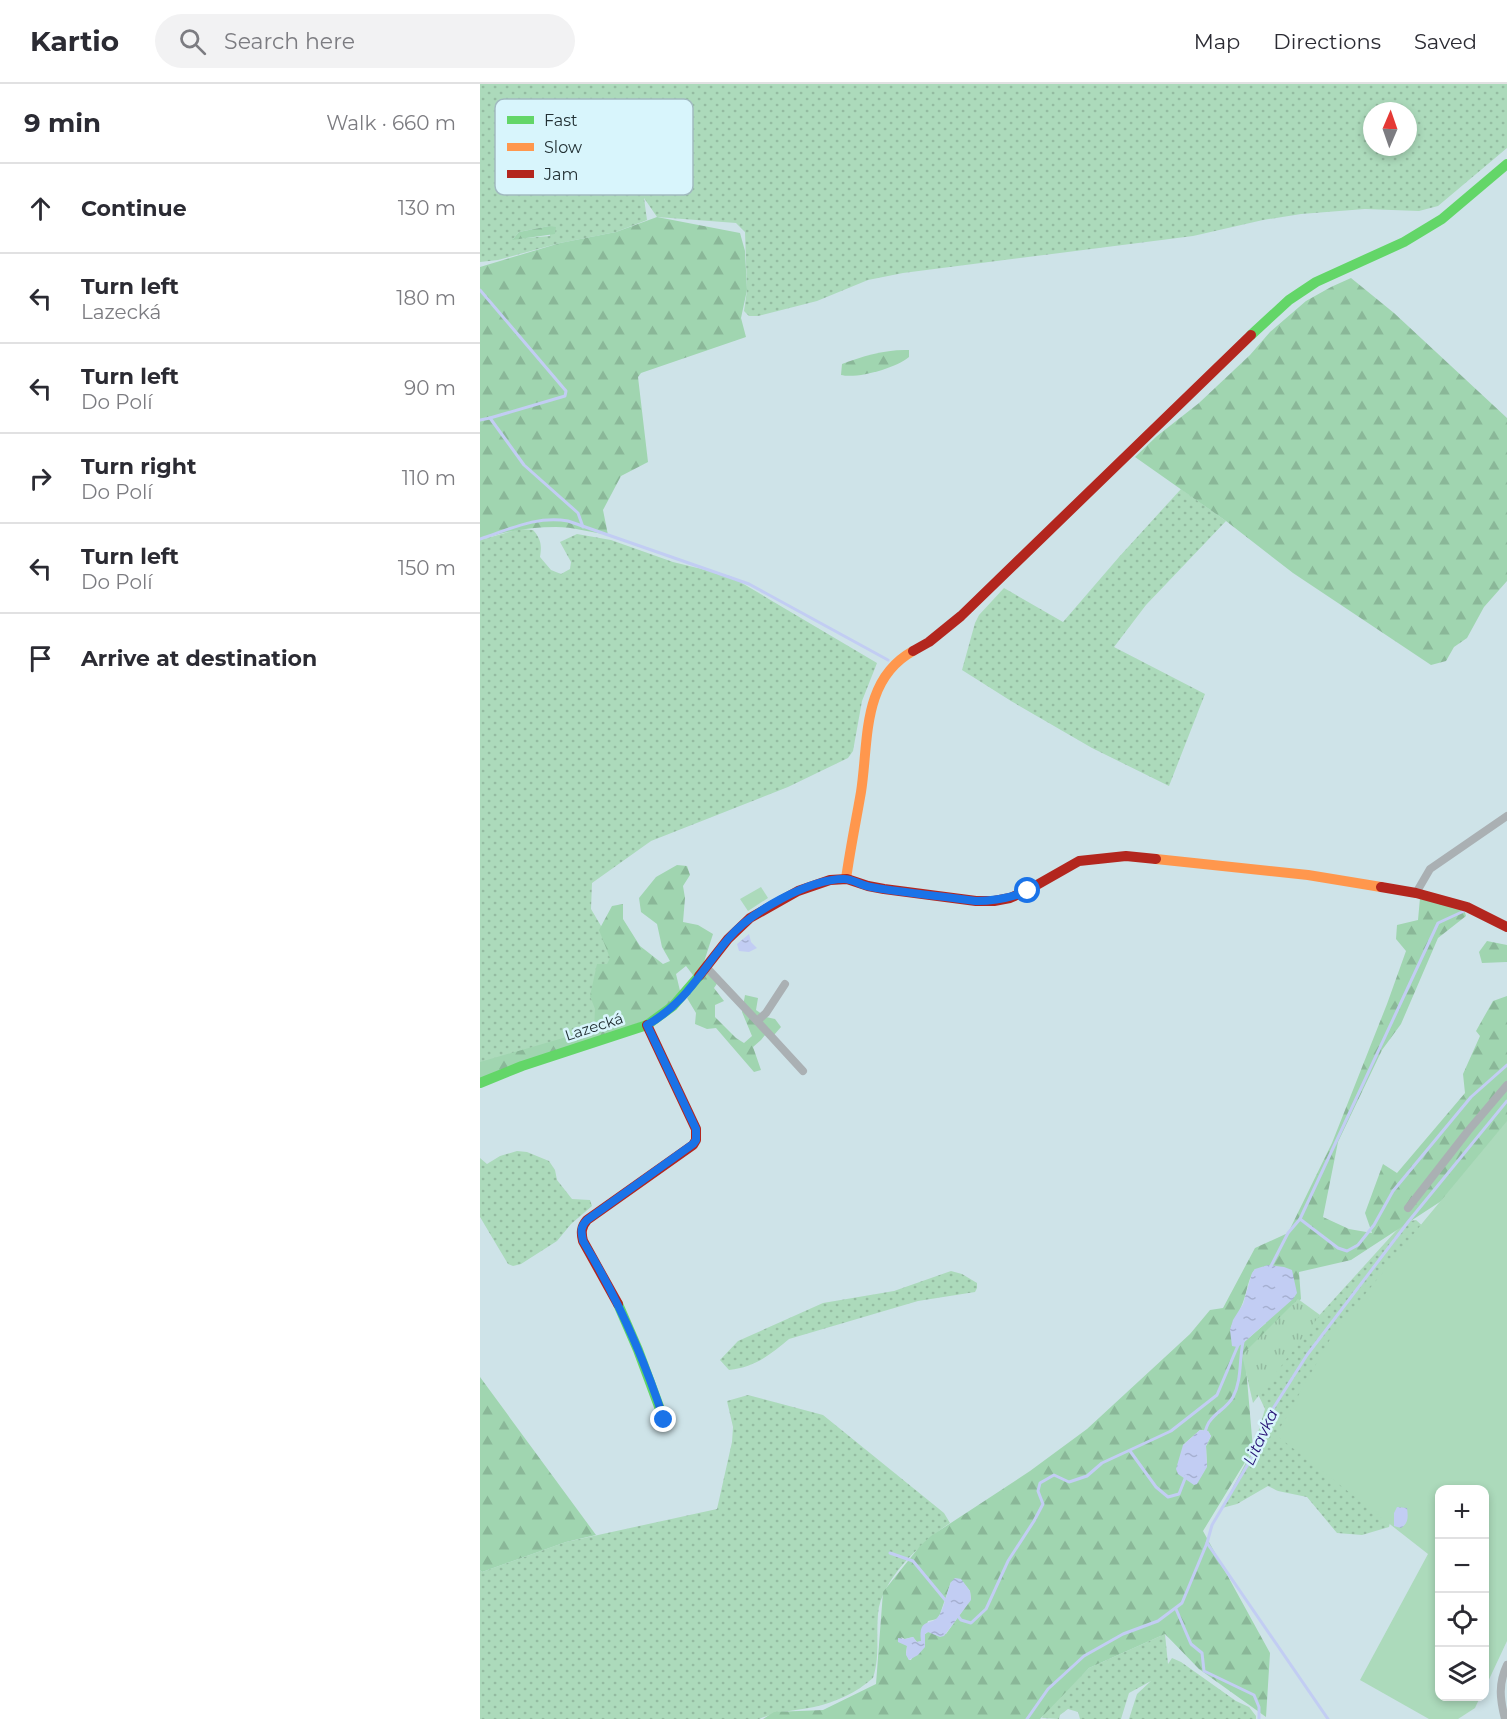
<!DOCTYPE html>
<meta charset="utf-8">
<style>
:root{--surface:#fff;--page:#f2f2f3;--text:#2b2b33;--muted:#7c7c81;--line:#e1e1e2}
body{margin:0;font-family:Montserrat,sans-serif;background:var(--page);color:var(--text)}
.controls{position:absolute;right:18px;bottom:18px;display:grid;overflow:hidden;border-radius:12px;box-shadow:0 3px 9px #0003}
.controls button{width:54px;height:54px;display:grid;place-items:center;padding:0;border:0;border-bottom:2px solid var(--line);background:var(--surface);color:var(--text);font:30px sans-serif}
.compass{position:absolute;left:883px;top:18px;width:54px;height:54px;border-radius:50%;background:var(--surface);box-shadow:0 3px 9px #0003;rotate:2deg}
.stop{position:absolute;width:18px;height:18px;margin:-14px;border:4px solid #1a73e8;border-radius:50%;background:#fff}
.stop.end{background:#1a73e8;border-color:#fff;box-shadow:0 2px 6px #0008}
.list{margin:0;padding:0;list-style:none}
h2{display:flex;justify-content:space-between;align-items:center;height:78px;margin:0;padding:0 24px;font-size:26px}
h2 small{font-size:20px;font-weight:400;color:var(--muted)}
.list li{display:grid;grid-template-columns:39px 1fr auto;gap:18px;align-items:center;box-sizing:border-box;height:90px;padding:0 24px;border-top:2px solid var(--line)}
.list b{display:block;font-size:22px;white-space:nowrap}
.list p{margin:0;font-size:20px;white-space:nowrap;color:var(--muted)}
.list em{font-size:20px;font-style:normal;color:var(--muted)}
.icon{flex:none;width:33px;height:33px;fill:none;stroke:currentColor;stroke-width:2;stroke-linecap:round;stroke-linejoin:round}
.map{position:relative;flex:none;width:1027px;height:1635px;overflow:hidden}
header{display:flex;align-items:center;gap:36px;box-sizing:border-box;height:84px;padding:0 30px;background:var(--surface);border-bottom:2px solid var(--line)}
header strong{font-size:28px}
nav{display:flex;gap:33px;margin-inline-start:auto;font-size:21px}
.search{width:420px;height:54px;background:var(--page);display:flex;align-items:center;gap:15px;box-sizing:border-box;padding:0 21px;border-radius:33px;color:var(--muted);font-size:22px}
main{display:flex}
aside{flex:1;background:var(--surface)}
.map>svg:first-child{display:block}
.grass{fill:url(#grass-dots);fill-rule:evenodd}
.forest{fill:url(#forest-firs);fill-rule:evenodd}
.park{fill:url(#park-tufts)}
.pitch{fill:#acdabb}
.water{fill:url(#water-ripples)}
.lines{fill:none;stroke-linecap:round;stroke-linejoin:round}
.stream{stroke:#c2cdf3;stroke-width:3}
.street{stroke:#aab0b3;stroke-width:8}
.fast{stroke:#63d668;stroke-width:10}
.slow{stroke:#ff974d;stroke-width:10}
.jam{stroke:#b3261e;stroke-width:10}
.route{stroke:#1a73e8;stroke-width:8}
.labels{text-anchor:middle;stroke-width:5;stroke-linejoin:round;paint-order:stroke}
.street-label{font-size:15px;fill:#223034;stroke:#d8f5fc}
.water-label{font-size:16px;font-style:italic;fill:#251175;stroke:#d8f5fc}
.key{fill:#d8f5fc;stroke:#a1bac0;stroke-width:1.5}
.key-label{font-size:16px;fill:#223034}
</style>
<header>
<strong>Kartio</strong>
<div class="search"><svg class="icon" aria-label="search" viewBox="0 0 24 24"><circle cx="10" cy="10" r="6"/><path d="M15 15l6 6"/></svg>Search here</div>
<nav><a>Map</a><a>Directions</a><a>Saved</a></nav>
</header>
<main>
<aside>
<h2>9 min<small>Walk · 660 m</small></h2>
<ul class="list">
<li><svg class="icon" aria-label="ahead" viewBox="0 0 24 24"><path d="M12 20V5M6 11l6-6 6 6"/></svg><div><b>Continue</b></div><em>130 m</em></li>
<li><svg class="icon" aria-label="left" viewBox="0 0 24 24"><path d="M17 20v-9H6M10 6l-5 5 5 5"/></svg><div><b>Turn left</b><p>Lazecká</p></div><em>180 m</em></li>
<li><svg class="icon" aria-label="left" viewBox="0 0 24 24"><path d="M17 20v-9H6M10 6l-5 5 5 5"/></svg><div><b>Turn left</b><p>Do Polí</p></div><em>90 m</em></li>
<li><svg class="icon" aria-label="right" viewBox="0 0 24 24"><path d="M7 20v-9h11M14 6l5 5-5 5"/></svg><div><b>Turn right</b><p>Do Polí</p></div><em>110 m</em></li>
<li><svg class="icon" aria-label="left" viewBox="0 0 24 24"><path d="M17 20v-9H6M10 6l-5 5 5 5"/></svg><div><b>Turn left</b><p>Do Polí</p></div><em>150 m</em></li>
<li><svg class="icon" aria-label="arrive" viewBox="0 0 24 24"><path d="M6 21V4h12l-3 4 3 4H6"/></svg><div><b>Arrive at destination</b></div></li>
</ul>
</aside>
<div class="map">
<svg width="1027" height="1635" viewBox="0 0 1027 1635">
<defs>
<pattern id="grass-dots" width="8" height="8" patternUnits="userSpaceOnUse" patternTransform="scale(1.5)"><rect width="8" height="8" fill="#acdabb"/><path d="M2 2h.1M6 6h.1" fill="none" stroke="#94bba1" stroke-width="1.8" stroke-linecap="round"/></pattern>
<pattern id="forest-firs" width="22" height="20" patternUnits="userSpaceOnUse" patternTransform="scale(1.5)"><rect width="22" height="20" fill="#a0d5b0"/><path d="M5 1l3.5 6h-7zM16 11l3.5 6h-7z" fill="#8ab798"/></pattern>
<pattern id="park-tufts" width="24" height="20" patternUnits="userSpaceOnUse" patternTransform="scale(1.5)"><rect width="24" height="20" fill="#acdabb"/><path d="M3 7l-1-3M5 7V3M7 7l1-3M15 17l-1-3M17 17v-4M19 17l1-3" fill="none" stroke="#94bba1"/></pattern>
<pattern id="water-ripples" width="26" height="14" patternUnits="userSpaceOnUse" patternTransform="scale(1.5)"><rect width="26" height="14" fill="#c2cdf3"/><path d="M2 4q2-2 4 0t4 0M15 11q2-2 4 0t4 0" fill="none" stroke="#a6b0d1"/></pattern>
</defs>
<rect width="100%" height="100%" fill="#cee3e8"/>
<!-- grass -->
<g class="grass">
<path d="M 0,0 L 1027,0 L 1027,64 L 958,122 L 939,127 L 885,125 L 821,130 L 783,136 L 713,152 L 423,189 L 388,196 L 337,217 L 278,232 L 269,232 L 264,227 L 267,206 L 265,148 L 256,139 L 177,133 L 164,114 L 167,136 L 136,148 L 80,159 L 18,176 L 0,178 ZM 892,27 L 928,27 L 928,63 L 892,63 ZM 69,142 L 70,152 L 33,155 L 39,148 Z"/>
<polygon points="701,405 746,437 666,521 634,563 725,610 689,702 612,664 531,617 482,586 495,539 499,531 524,504 583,538 639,473"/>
<path d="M 40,445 L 53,446 C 61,455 62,461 60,473 L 71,486 L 81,490 L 90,485 L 91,478 L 80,458 L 97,450 L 131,456 L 193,478 L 250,492 L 397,579 L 382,617 L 373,667 L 368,674 L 308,703 L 171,757 L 112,799 L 111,825 L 134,864 L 120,947 L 0,985 L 0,456 Z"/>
<polygon points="37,1067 47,1068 69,1077 75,1086 77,1096 92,1115 110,1116 112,1122 91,1140 77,1157 41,1180 33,1182 28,1180 0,1133 0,1074 7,1080 20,1072"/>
<polygon points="936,1136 946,1145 915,1415 909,1443 882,1451 857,1449 827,1413 798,1407 788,1402 757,1420 742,1424 773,1365 785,1325 775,1304 803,1265 835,1236 924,1138"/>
<path d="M 471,1187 L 482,1190 L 497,1199 L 497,1204 L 495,1208 L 438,1217 L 309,1255 C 290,1271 275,1283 249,1286 L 240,1276 L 258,1257 L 343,1219 L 414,1207 Z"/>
<path d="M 268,1311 L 343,1331 L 464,1429 L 470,1439 C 442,1458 401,1495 398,1530 C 396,1552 400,1573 393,1594 C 376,1609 356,1618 334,1623 C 315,1627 297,1627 279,1635 L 0,1635 L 0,1486 L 2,1488 L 86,1458 L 237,1425 L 252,1358 L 253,1343 L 247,1317 Z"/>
<polygon points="685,1550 688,1580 692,1574 701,1578 756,1617 769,1623 776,1632 776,1635 649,1635 657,1610 671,1597 649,1609 641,1635 600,1635 598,1628 588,1625 580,1631 579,1635 562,1634 565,1627 609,1584"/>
</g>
<!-- forest -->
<g class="forest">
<path d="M 177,133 L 260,149 L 265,167 L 267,206 L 261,234 L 266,253 L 161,289 L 158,293 L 168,378 L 141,392 L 123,426 L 128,451 C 111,448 92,443 76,443 C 50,443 24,447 0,456 L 0,183 L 80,159 L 136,148 Z"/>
<polygon points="69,142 76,143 75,150 32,156 39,148"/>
<polygon points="871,194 914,229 1027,334 1027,497 1004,523 987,554 974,563 966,577 951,581 813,489 746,437 655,373 677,352 719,319 770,271 790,248 826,217 851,203"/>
<path d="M 429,266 L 429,273 C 416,284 378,295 361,291 L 362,280 C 383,272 406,265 429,266 Z"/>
<polygon points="197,781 207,782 210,791 203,802 205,814 203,838 218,841 233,850 223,881 240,895 234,904 244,917 235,921 235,933 256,954 264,959 272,952 262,928 265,911 278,914 276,926 286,933 295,935 301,943 294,951 289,946 281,956 273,963 281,986 274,988 236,944 227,945 215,940 216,929 207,914 219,899 206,882 196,890 201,911 175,933 0,996 0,978 114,945 115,925 110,912 117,880 127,880 130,874 119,846 132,822 143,820 143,835 160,862 183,880 190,877 182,863 177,840 161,828 159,814 176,793"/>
<path d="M 940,814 L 982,817 L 986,832 L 958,854 L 921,940 L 902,966 L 858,1058 L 843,1133 L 869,1145 L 892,1149 L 885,1129 L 903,1080 L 917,1089 L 985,1009 L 983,990 L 1000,952 L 996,947 L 1013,917 L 1027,912 L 1027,1046 L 972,1110 L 871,1176 L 819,1188 L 821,1215 L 765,1272 L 773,1365 L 723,1447 L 790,1569 L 786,1633 L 719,1585 L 685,1550 L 609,1584 L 560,1635 L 283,1635 L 294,1628 L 343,1626 L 396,1600 L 403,1508 L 440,1462 L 451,1452 L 550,1387 L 607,1345 L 710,1250 L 730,1226 L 743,1224 L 775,1164 L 808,1149 L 852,1059 L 907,920 L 926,867 L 916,855 L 917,841 L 938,836 ZM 775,1185 L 786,1239 L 762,1260 L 750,1246 C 753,1237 758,1231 761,1223 C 767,1211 767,1196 775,1185 ZM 720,1346 L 728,1347 L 731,1352 L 726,1362 L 727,1383 L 703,1361 ZM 471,1498 L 483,1498 L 490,1507 L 491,1515 L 466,1550 L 448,1548 L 445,1550 L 431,1576 L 429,1576 L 426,1569 L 427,1562 L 421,1553 L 425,1555 L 433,1553 L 437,1558 L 441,1557 L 448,1537 L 457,1535 L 460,1530 Z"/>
<polygon points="1007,857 1027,861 1027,878 1002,879 999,868"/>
<polygon points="0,1293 116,1451 86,1458 2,1488 0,1486"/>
</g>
<!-- park -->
<polygon class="park" points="818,1215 840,1231 773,1319 762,1271"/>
<!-- pitch -->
<g class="pitch">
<polygon points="281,803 288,814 268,827 260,815"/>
<polygon points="1027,1037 1027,1557 1005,1604 1004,1406 960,1406 960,1612 1000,1613 995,1624 978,1635 949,1635 880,1596 948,1470 796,1351 853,1250 944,1137"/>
</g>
<!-- water -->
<g class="water">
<polygon points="269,850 271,858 277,864 269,868 259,867 257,860"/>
<polygon points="788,1181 804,1183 812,1186 817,1209 813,1215 762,1260 757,1263 752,1262 750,1246 753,1236 763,1220 772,1189 775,1185"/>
<polygon points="720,1346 728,1347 731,1352 726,1362 727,1383 717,1400 714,1401 698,1390 696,1385 703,1361"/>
<path d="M 917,1423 L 927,1424 C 928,1432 929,1439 921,1444 L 914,1442 L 914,1429 Z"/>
<path d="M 475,1494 L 481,1495 L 490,1507 L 491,1516 L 464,1552 L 460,1553 L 448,1548 L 445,1550 L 445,1563 L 438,1571 L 429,1576 L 426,1571 L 427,1562 L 418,1558 L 418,1554 L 425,1555 L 433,1553 L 437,1558 L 441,1557 C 438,1531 453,1544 460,1530 C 465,1520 467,1508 471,1498 Z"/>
</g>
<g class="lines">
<!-- stream -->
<g class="stream">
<polyline points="0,206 86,307 85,312 10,334 44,381 98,429 103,443"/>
<polyline points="0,336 10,334"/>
<path d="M 0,455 C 28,446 57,431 88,437 L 269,500 L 408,576"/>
<polyline points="820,1135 958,839 984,827"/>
<polyline points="790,1184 808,1149 820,1135 858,1164 867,1167 878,1161 894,1141 913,1107 991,1013 1027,981"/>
<path d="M 724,1350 C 726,1346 727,1340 730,1337 C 736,1328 747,1324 753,1313 C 762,1296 759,1277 763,1258"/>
<polyline points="650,1367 676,1403 688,1413 699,1410 706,1392"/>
<polyline points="727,1459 848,1635"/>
<polyline points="410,1469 433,1477 466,1517"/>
<polyline points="696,1525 711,1560 722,1569 724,1587 774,1611 779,1623 779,1635"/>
<polyline points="478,1532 481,1536 491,1539 506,1525 528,1477 554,1437 563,1420 558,1407 560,1399 574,1391 589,1398 607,1392 622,1379 691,1347 737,1311 759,1259"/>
<polyline points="547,1635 568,1605 604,1572 643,1550 678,1537 702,1519 727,1459 732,1441 777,1365 787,1334 827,1271 928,1138 1027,1017"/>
</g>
<!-- street -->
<g class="street">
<polyline points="936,809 950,785 1027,732"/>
<polyline points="227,884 277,937 286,929 305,900"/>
<polyline points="277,937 323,987"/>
<polyline points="928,1124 988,1047 1027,1001"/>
<path d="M 1025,1635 C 1020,1615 1018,1600 1027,1581"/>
</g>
<!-- fast -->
<g class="fast">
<polyline points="771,251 809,216 836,198 924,158 962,135 1027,80"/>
<polyline points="0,999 42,982 167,941 193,922 219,892"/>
<polyline points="138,1220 158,1266 184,1336"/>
</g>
<!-- slow -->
<g class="slow">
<polyline points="676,775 828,791 901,803"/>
<path d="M 366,795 C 370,766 376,737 381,708 C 389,657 381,596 433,567"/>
</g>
<!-- jam -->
<g class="jam">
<polyline points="433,567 449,558 481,532 771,251"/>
<polyline points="901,803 936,809 987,823 1027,843"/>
<polyline points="219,892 248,855 270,834 318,807 350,796 367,795 388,802 404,805 496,817 514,817 530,814 548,806 599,777 646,772 676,775"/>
<path d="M 138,1220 L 103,1157 C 101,1149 101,1143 107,1136 L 213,1061 L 216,1056 L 216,1045 L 167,941"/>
</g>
</g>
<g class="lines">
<!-- route -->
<path class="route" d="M 184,1336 C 163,1271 138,1215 103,1157 C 101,1147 100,1143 107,1136 L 213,1060 L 216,1056 L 216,1045 L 167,941 C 207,918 220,888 248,855 C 270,828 329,795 364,795 C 373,795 382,802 391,803 C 425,809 461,812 496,817 C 515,817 530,814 548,807"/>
</g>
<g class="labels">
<!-- street labels -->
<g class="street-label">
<text transform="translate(114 943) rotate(-18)" y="5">Lazecká</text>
</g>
<!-- water labels -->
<g class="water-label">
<text transform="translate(780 1353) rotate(-65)" y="6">Litavka</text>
</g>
</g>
<!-- legend -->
<rect x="15" y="15" width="198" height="96" rx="9" class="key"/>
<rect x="27" y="32" width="27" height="8" fill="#63d668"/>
<rect x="27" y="59" width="27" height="8" fill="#ff974d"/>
<rect x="27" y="86" width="27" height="8" fill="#b3261e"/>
<g class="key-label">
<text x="64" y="42">Fast</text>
<text x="64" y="69">Slow</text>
<text x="64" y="96">Jam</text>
</g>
</svg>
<div class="controls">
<button>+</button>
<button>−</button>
<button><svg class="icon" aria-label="locate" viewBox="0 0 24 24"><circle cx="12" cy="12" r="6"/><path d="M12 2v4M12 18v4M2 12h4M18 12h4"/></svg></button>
<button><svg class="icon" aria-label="layers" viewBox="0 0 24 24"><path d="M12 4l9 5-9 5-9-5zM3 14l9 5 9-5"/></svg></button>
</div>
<svg class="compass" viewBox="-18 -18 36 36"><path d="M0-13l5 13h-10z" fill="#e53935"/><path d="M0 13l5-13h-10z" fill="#7c7c81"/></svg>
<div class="stop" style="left:548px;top:807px"></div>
<div class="stop end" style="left:184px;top:1336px"></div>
</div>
</main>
